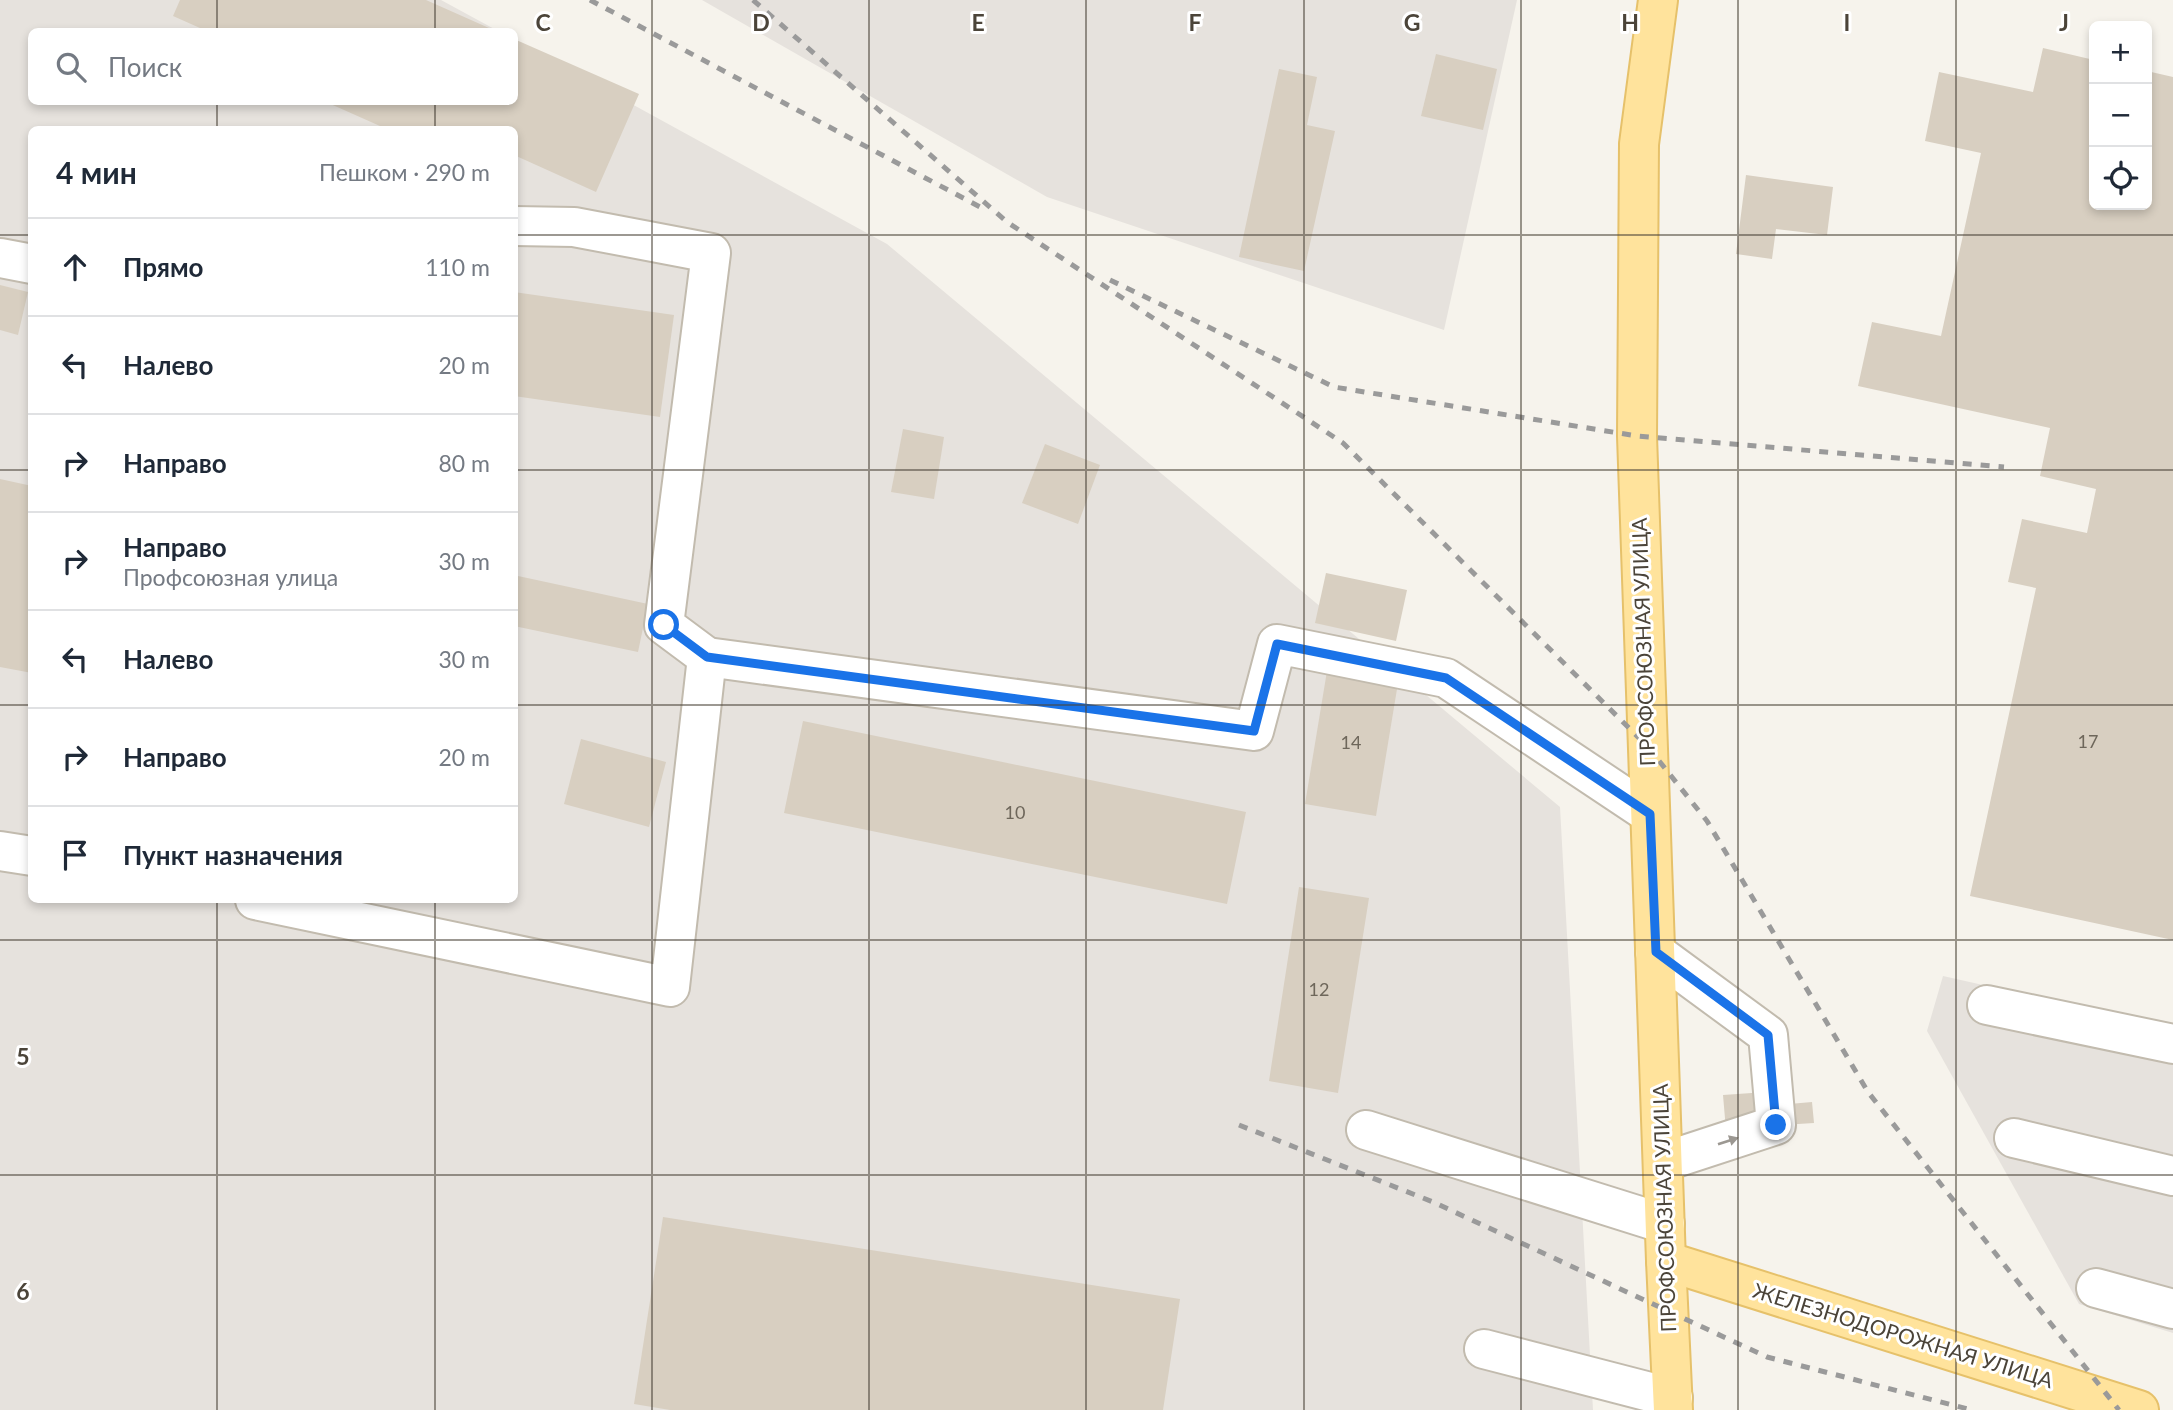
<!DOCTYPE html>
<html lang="ru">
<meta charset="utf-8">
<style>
:root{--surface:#fff;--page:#f2f2f3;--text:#1f2937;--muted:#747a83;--line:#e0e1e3}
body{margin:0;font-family:Lato,sans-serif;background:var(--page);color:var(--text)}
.controls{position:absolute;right:21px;top:21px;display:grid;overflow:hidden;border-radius:10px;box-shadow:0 4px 10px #0003}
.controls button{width:63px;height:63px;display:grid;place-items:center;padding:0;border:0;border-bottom:2px solid var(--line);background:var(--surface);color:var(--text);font:35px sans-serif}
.stop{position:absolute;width:21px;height:21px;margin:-16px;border:5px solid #1a73e8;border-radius:50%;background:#fff}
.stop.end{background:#1a73e8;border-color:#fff;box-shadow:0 2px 7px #0008}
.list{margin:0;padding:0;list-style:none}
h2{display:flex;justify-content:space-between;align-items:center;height:91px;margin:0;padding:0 28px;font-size:30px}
h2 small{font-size:23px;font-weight:400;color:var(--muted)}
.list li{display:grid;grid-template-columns:46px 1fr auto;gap:21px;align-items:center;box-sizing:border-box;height:98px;padding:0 28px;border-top:2px solid var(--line)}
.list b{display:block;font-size:26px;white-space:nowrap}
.list p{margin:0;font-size:23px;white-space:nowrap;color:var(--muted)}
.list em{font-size:23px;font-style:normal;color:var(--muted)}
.icon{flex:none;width:38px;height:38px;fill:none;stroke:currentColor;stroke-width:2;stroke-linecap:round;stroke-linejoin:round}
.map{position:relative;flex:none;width:2173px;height:1410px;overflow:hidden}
.search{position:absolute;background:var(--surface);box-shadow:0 4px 10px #0003;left:28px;top:28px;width:490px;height:77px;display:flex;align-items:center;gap:18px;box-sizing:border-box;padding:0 24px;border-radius:10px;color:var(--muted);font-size:26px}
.panel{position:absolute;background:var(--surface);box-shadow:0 4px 10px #0003;left:28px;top:126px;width:490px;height:777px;border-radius:10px}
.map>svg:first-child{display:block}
.industrial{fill:#e6e2dd;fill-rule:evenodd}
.building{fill:#d8cfc1}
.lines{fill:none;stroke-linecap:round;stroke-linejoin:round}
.minor-casing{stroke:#c2bbae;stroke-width:42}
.major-casing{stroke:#e6c16a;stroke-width:42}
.minor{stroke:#fff;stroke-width:38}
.major{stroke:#ffe39c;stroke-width:38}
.rail{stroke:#9a9a9a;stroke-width:5;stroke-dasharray:9 9;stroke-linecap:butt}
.oneway{fill:#9c9892}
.route{stroke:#1a73e8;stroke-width:9}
.grid{fill:none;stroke:#4b4439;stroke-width:2;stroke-opacity:0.55}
.labels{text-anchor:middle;stroke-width:6;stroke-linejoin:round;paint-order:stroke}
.number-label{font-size:18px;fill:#6e675b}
.street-label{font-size:21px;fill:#4b4439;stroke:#fff}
.grid-label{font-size:23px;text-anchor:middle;font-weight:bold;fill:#4b4439;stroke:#fff;stroke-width:6;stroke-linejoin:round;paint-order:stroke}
</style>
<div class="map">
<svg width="2173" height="1410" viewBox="0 0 2173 1410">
<rect width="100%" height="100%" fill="#f6f3ec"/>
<!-- industrial -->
<g class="industrial">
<path d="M 0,0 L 441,0 L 498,31 L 32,32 L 32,102 L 514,102 L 515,40 L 887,244 L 1560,807 L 1593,1410 L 0,1410 ZM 32,130 L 514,130 L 514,900 L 32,900 Z"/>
<polygon points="702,0 1517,0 1444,330 1047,197"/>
<polygon points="1943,976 2173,1028 2173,1333 2079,1304 1927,1031"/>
</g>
<!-- building -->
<g class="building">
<polygon points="180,0 426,0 498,32 209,32 173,16"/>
<polygon points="514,39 639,94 596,192 514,155 514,130 389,130 326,102 514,102"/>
<polygon points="2043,48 2094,60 2094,205 2147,205 2147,71 2173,77 2173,940 1970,896 2036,588 2008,582 2022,519 2087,533 2096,489 2040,476 2050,428 1858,386 1872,322 1941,336 1981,153 1925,141 1939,72 2033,92"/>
<polygon points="1436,54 1497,69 1483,130 1421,116"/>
<polygon points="1279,69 1317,77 1307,125 1335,131 1304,271 1239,257"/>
<polygon points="1746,175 1833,187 1827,235 1776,229 1772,259 1736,254"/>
<polygon points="0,285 28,292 18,335 0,330"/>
<polygon points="514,292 674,315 660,417 514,396"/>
<polygon points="903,429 944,437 934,499 891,492"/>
<polygon points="1045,444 1100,465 1078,524 1022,503"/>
<polygon points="0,479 32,486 32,673 0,667"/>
<polygon points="1326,573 1407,590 1396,641 1315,623"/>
<polygon points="518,576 648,604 638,652 514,626 514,591"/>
<polygon points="1327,671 1398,683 1376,816 1305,804"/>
<polygon points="803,721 1246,812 1227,904 784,813"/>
<polygon points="581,739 666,762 649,827 564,804"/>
<polygon points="1299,887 1369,898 1338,1093 1269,1081"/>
<polygon points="1766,1092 1767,1106 1812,1102 1814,1123 1768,1126 1727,1142 1723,1095"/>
<polygon points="663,1217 1180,1299 1163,1410 670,1410 634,1404"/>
</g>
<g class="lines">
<!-- minor casing -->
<g class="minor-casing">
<g id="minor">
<polyline points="514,226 574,227 711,253 664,625 707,657"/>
<polyline points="0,258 32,264"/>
<polyline points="0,851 32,856"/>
<polyline points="255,900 670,987 707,657 1254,731 1277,644 1446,678 1650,814"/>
<polyline points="1655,952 1768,1035 1776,1125 1663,1162"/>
<polyline points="1987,1005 2173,1044"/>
<polyline points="1366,1130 1665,1224"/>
<polyline points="2014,1138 2173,1176"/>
<polyline points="2096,1288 2173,1309"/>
<polyline points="1484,1349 1673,1398"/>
</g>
</g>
<!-- major casing -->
<g class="major-casing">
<g id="major">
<polyline points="1658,0 1639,144 1637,436 1666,1261 1673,1410"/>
<polyline points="1666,1261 2139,1410"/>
</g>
</g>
<!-- minor -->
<use href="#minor" class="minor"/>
<!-- major -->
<use href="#major" class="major"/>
<!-- rail -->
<g class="rail">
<polyline points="590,0 982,208"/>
<polyline points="753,0 1007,222 1343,443 1648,747 1707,821 1868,1092 2119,1410"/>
<polyline points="1110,280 1334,387 1637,436 2004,467"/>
<polyline points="1239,1125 1433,1202 1767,1357 1972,1410"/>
</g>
</g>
<!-- one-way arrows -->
<defs><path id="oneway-solid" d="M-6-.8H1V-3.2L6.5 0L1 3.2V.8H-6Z" transform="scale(1.75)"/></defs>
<use class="oneway" href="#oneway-solid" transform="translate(1728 1141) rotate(-18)"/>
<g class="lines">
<!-- route -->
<polyline class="route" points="664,625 707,657 1254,731 1277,644 1446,678 1650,814 1656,952 1768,1035 1776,1125"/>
</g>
<!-- grid -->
<path class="grid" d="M 217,0 L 217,32M 435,0 L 435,32M 652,0 L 652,1410M 869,0 L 869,1410M 1086,0 L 1086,1410M 1304,0 L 1304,1410M 1521,0 L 1521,1410M 1738,0 L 1738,1410M 1956,0 L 1956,1410M 217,102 L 217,130M 435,102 L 435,130M 0,235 L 32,235M 514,235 L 2173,235M 0,470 L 32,470M 514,470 L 2173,470M 0,705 L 32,705M 514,705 L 2173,705M 217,900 L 217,1410M 435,900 L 435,1410M 0,940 L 2173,940M 0,1175 L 2173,1175"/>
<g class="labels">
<!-- number labels -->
<g class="number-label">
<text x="2088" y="748">17</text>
<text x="1351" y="749">14</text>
<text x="1015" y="819">10</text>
<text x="1319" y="996">12</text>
</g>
<!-- street labels -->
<g class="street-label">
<text transform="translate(1644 642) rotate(-92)" y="7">ПРОФСОЮЗНАЯ УЛИЦА</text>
<text transform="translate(1665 1208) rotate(-92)" y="7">ПРОФСОЮЗНАЯ УЛИЦА</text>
<text transform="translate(1903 1336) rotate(17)" y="7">ЖЕЛЕЗНОДОРОЖНАЯ УЛИЦА</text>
</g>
</g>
<g class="grid-label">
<text x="543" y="31">C</text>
<text x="761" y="31">D</text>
<text x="978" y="31">E</text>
<text x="1195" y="31">F</text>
<text x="1412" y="31">G</text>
<text x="1630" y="31">H</text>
<text x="1847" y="31">I</text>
<text x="2064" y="31">J</text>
<text x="23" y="1065">5</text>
<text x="23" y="1300">6</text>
</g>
</svg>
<div class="controls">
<button>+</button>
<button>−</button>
<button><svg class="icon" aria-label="locate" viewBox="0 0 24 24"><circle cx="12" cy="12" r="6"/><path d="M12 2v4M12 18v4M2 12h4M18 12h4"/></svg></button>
</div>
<div class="stop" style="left:664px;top:625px"></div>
<div class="stop end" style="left:1776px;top:1125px"></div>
<div class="search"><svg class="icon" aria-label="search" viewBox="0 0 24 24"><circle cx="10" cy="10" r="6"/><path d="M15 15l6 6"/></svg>Поиск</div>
<section class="panel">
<h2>4 мин<small>Пешком · 290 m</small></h2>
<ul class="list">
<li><svg class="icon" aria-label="ahead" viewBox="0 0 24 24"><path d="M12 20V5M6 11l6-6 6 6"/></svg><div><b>Прямо</b></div><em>110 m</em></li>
<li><svg class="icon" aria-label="left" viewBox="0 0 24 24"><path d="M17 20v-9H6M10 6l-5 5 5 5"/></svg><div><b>Налево</b></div><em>20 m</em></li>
<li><svg class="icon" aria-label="right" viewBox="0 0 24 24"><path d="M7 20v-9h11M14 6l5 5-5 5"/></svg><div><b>Направо</b></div><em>80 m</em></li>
<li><svg class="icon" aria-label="right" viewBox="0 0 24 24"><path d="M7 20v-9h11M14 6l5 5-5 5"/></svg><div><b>Направо</b><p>Профсоюзная улица</p></div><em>30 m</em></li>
<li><svg class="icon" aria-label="left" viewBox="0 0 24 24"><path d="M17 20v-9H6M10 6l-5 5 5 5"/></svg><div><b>Налево</b></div><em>30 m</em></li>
<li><svg class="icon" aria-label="right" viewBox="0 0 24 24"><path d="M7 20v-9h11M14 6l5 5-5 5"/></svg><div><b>Направо</b></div><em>20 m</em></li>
<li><svg class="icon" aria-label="arrive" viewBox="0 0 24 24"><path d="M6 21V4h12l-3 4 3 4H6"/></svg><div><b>Пункт назначения</b></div></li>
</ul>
</section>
</div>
